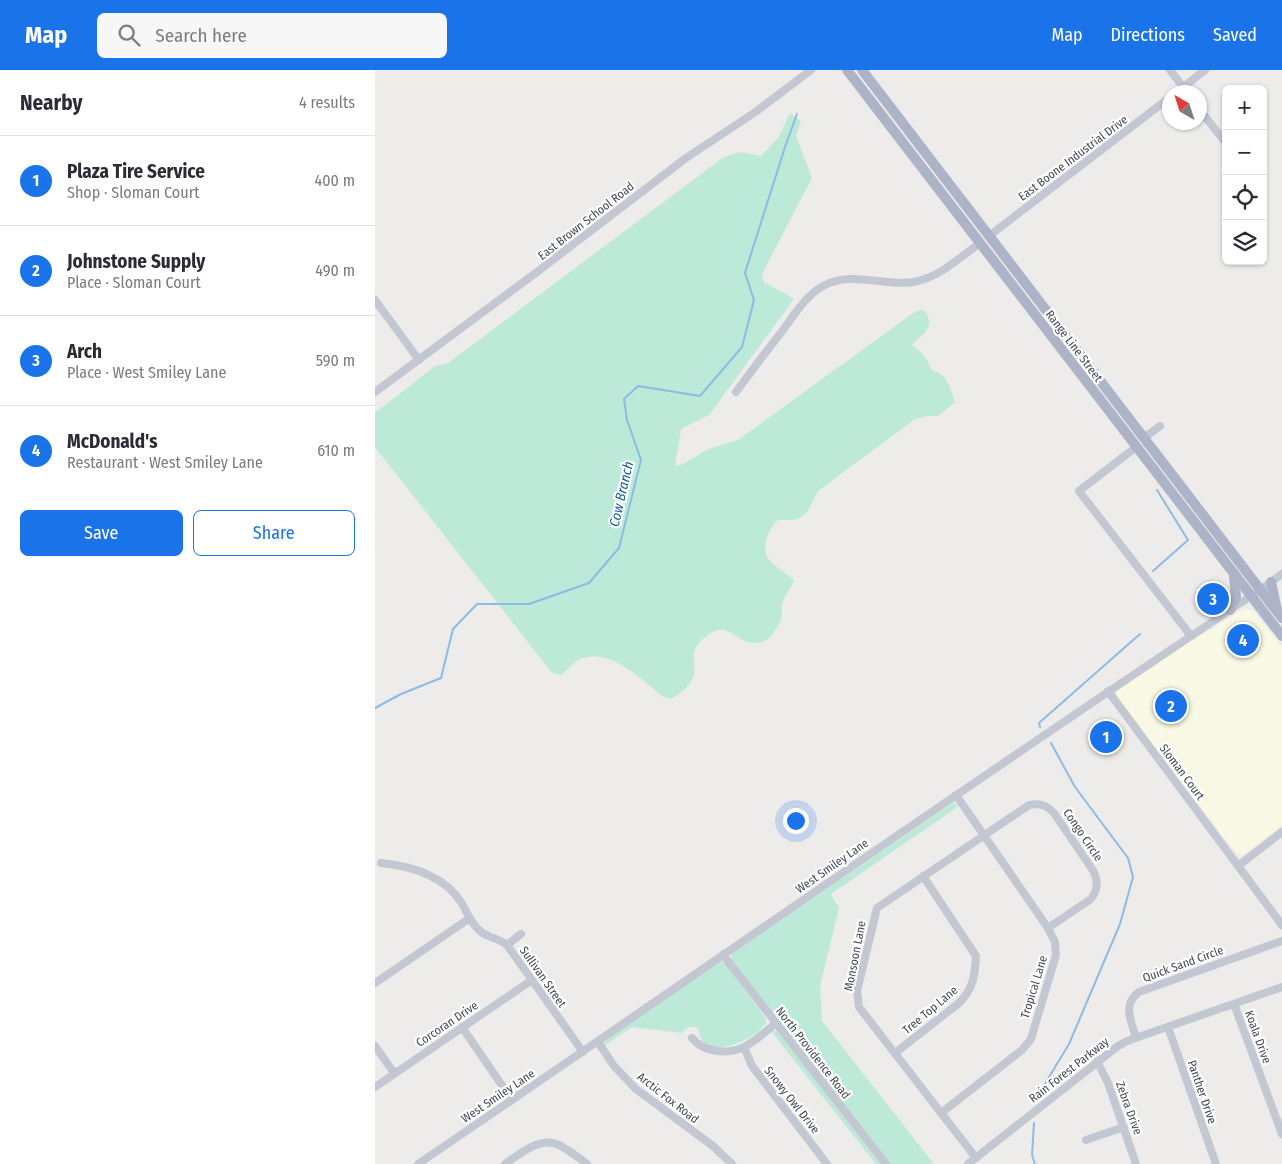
<!DOCTYPE html>
<meta charset="utf-8">
<style>
:root{--surface:#fff;--page:#f7f7f7;--text:#2b2b33;--muted:#7c7c81;--line:#e1e1e2;--accent:#1a73e8}
body{margin:0;font-family:"Fira Sans Condensed",sans-serif;background:var(--page);color:var(--text)}
.controls{position:absolute;right:15px;top:15px;display:grid;overflow:hidden;border-radius:8px;box-shadow:0 1px 4px #0004}
.controls button{width:45px;height:45px;display:grid;place-items:center;padding:0;border:0;border-bottom:1px solid var(--line);background:var(--surface);color:var(--text);font:25px sans-serif}
.compass{position:absolute;left:787px;top:15px;width:45px;height:45px;border-radius:50%;background:var(--surface);box-shadow:0 1px 4px #0004;rotate:321deg}
.you{position:absolute;left:420px;top:750px;width:18px;height:18px;margin:-12px;border:4px solid #fff;border-radius:50%;background:#1a73e8;box-shadow:0 0 0 8px #1a73e833}
.badge{display:grid;place-items:center;width:32px;height:32px;border-radius:50%;background:var(--accent);color:#fff;font-size:16px;font-weight:700}
.pin{position:absolute;translate:-50% -50%;border:2px solid #fff;box-shadow:0 1px 5px #0006}
.list{margin:0;padding:0;list-style:none}
h2{display:flex;justify-content:space-between;align-items:center;height:65px;margin:0;padding:0 20px;font-size:21px}
h2 small{font-size:16px;font-weight:400;color:var(--muted)}
.list li{display:grid;grid-template-columns:32px 1fr auto;gap:15px;align-items:center;box-sizing:border-box;height:90px;padding:0 20px;border-top:1px solid var(--line)}
.list b{display:block;font-size:19px;white-space:nowrap}
.list p{margin:0;font-size:16px;white-space:nowrap;color:var(--muted)}
.list em{font-size:16px;font-style:normal;color:var(--muted)}
.actions{display:flex;gap:10px;padding:15px 20px}
.actions a{flex:1;padding:11px 0;border:1px solid var(--accent);border-radius:8px;text-align:center;font-size:18px;color:var(--accent)}
.actions .main{background:var(--accent);color:#fff}
.icon{flex:none;width:28px;height:28px;fill:none;stroke:currentColor;stroke-width:2;stroke-linecap:round;stroke-linejoin:round}
.map{position:relative;flex:none;width:907px;height:1094px;overflow:hidden}
header{display:flex;align-items:center;gap:30px;box-sizing:border-box;height:70px;padding:0 25px;background:var(--accent);color:#fff}
header strong{font-size:24px}
nav{display:flex;gap:28px;margin-inline-start:auto;font-size:18px}
.search{width:350px;height:45px;background:var(--page);display:flex;align-items:center;gap:12px;box-sizing:border-box;padding:0 18px;border-radius:8px;color:var(--muted);font-size:19px}
main{display:flex}
aside{flex:1;background:var(--surface)}
.map>svg:first-child{display:block}
.commercial{fill:#f9f8e4}
.green{fill:#bce9d8}
.lines{fill:none;stroke-linecap:round;stroke-linejoin:round}
.stream{stroke:#8cbce3;stroke-width:2}
.minor{stroke:#c2c7d2;stroke-width:8}
.major{stroke:#adb4c8;stroke-width:10}
.labels{text-anchor:middle;stroke-width:4.5;stroke-linejoin:round;paint-order:stroke}
.street-label{font-size:12px;fill:#454a57;stroke:#fff}
.water-label{font-size:14px;font-style:italic;fill:#185d97;stroke:#fff}
</style>
<header>
<strong>Map</strong>
<div class="search"><svg class="icon" aria-label="search" viewBox="0 0 24 24"><circle cx="10" cy="10" r="6"/><path d="M15 15l6 6"/></svg>Search here</div>
<nav><a>Map</a><a>Directions</a><a>Saved</a></nav>
</header>
<main>
<aside>
<h2>Nearby<small>4 results</small></h2>
<ul class="list">
<li><span class="badge">1</span><div><b>Plaza Tire Service</b><p>Shop · Sloman Court</p></div><em>400 m</em></li>
<li><span class="badge">2</span><div><b>Johnstone Supply</b><p>Place · Sloman Court</p></div><em>490 m</em></li>
<li><span class="badge">3</span><div><b>Arch</b><p>Place · West Smiley Lane</p></div><em>590 m</em></li>
<li><span class="badge">4</span><div><b>McDonald's</b><p>Restaurant · West Smiley Lane</p></div><em>610 m</em></li>
</ul>
<div class="actions"><a class="main">Save</a><a>Share</a></div>
</aside>
<div class="map">
<svg width="907" height="1094" viewBox="0 0 907 1094">
<rect width="100%" height="100%" fill="#eeeceb"/>
<!-- commercial -->
<polygon class="commercial" points="869,539 876,540 880,543 907,577 907,755 867,786 861,783 740,626 744,619 801,580"/>
<!-- green -->
<g class="green">
<path d="M 415,43 L 426,51 L 421,66 L 437,108 L 387,204 L 389,212 L 419,229 L 334,345 L 306,359 L 300,396 C 313,394 317,388 328,382 C 339,376 351,374 363,370 L 541,241 L 549,240 C 562,257 548,263 537,275 C 548,283 553,289 557,301 C 573,303 575,319 580,332 L 563,346 L 552,346 L 540,349 L 443,421 L 432,442 L 425,448 L 417,450 L 403,450 C 394,458 387,474 392,487 C 395,493 413,505 419,510 C 416,518 409,526 407,534 C 406,538 407,542 407,546 C 405,553 400,561 396,566 C 394,569 390,571 386,572 C 360,580 355,541 325,572 C 315,582 321,592 319,604 C 317,615 305,624 296,629 L 289,627 C 266,610 239,579 207,588 C 200,591 192,600 186,605 L 177,603 L 0,377 L 0,343 L 60,296 L 73,293 L 349,87 L 365,82 L 386,86 L 403,68 Z"/>
<polygon points="578,733 584,736 456,824 464,838 445,916 447,951 559,1094 514,1094 356,890 356,884"/>
<path d="M 343,892 L 347,892 L 351,894 L 390,947 L 391,953 C 382,968 342,987 327,971 C 325,968 325,964 324,960 C 318,954 312,956 307,963 L 257,957 L 229,976 L 230,970 Z"/>
<polygon points="396,961 402,961 406,964 506,1094 501,1094"/>
</g>
<g class="lines">
<!-- stream -->
<g class="stream">
<polyline points="778,501 813,470 782,420"/>
<polyline points="0,638 26,624 66,608 78,559 102,534 154,534 214,513 244,478 266,390 252,350 249,329 263,316 325,326 367,277 379,230 370,203 410,77 422,44"/>
<polyline points="665,657 664,653 765,564"/>
<polyline points="659,1032 694,974 745,854 758,807 753,788 700,717 676,673"/>
<polyline points="659,1053 657,1085 660,1094"/>
</g>
<!-- minor -->
<g class="minor">
<polyline points="795,0 812,22"/>
<polyline points="802,22 830,0"/>
<polyline points="824,39 851,73"/>
<polyline points="614,166 794,28"/>
<polyline points="0,230 44,290"/>
<polyline points="0,322 162,202 311,88 379,43 436,0"/>
<path d="M 361,322 C 375,303 390,283 405,264 C 418,247 430,226 448,216 C 476,200 510,217 539,212 C 565,207 584,188 605,173"/>
<polyline points="769,368 785,356"/>
<polyline points="761,377 704,421 816,566"/>
<polyline points="733,621 907,855"/>
<path d="M 6,793 C 36,796 69,806 86,832 C 92,842 96,854 105,861 C 113,868 124,868 132,875 L 208,982"/>
<polyline points="863,796 907,762"/>
<polyline points="132,875 146,864"/>
<polyline points="348,885 511,1094"/>
<polyline points="0,913 95,848"/>
<polyline points="859,934 907,1064"/>
<polyline points="87,957 137,1030"/>
<polyline points="793,957 841,1094"/>
<path d="M 317,968 C 328,982 352,985 369,977 C 380,972 391,961 401,953"/>
<path d="M 761,968 C 756,950 747,935 764,922 L 907,871"/>
<polyline points="223,972 239,996 261,1019 338,1076 357,1094"/>
<polyline points="0,976 19,1003"/>
<polyline points="369,977 377,996 452,1094"/>
<path d="M 520,983 L 584,933 C 598,919 600,906 601,886 L 548,806"/>
<polyline points="722,991 733,1013 761,1094"/>
<polyline points="0,1017 157,910"/>
<polyline points="566,1043 647,980 656,969 681,885 680,872 673,858 581,725"/>
<polyline points="711,1070 749,1057"/>
<path d="M 601,1088 L 484,937 L 482,921 L 502,838 L 654,735 C 666,733 671,735 679,743 L 719,802 C 723,813 723,819 716,829 L 673,858"/>
<path d="M 43,1094 C 324,903 602,708 885,520 L 907,504"/>
<path d="M 130,1094 C 146,1083 166,1065 186,1076 C 195,1081 204,1088 212,1094"/>
<polyline points="593,1094 743,976 752,971 907,917"/>
</g>
<!-- major -->
<g class="major">
<polyline points="472,0 907,566"/>
<polyline points="487,0 907,548"/>
<polyline points="896,512 902,540"/>
<polyline points="855,540 861,527 859,506"/>
</g>
</g>
<g class="labels">
<!-- street labels -->
<g class="street-label">
<text transform="translate(698 88) rotate(-37)" y="4">East Boone Industrial Drive</text>
<text transform="translate(211 151) rotate(-38)" y="4">East Brown School Road</text>
<text transform="translate(699 276) rotate(53)" y="4">Range Line Street</text>
<text transform="translate(807 702) rotate(53)" y="4">Sloman Court</text>
<text transform="translate(708 765) rotate(56)" y="4">Congo Circle</text>
<text transform="translate(457 796) rotate(-35)" y="4">West Smiley Lane</text>
<text transform="translate(480 886) rotate(-79)" y="4">Monsoon Lane</text>
<text transform="translate(808 894) rotate(-20)" y="4">Quick Sand Circle</text>
<text transform="translate(168 907) rotate(55)" y="4">Sullivan Street</text>
<text transform="translate(659 917) rotate(-73)" y="4">Tropical Lane</text>
<text transform="translate(555 940) rotate(-40)" y="4">Tree Top Lane</text>
<text transform="translate(72 954) rotate(-34)" y="4">Corcoran Drive</text>
<text transform="translate(883 967) rotate(70)" y="4">Koala Drive</text>
<text transform="translate(438 983) rotate(52)" y="4">North Providence Road</text>
<text transform="translate(694 1000) rotate(-38)" y="4">Rain Forest Parkway</text>
<text transform="translate(827 1022) rotate(71)" y="4">Panther Drive</text>
<text transform="translate(123 1026) rotate(-34)" y="4">West Smiley Lane</text>
<text transform="translate(293 1028) rotate(38)" y="4">Arctic Fox Road</text>
<text transform="translate(417 1030) rotate(52)" y="4">Snowy Owl Drive</text>
<text transform="translate(754 1038) rotate(70)" y="4">Zebra Drive</text>
</g>
<!-- water labels -->
<g class="water-label">
<text transform="translate(246 424) rotate(-77)" y="5">Cow Branch</text>
</g>
</g>
</svg>
<div class="controls">
<button>+</button>
<button>−</button>
<button><svg class="icon" aria-label="locate" viewBox="0 0 24 24"><circle cx="12" cy="12" r="6"/><path d="M12 2v4M12 18v4M2 12h4M18 12h4"/></svg></button>
<button><svg class="icon" aria-label="layers" viewBox="0 0 24 24"><path d="M12 4l9 5-9 5-9-5zM3 14l9 5 9-5"/></svg></button>
</div>
<svg class="compass" viewBox="-18 -18 36 36"><path d="M0-13l5 13h-10z" fill="#e53935"/><path d="M0 13l5-13h-10z" fill="#7c7c81"/></svg>
<div class="you"></div>
<div class="pin badge" style="left:731px;top:667px">1</div>
<div class="pin badge" style="left:796px;top:636px">2</div>
<div class="pin badge" style="left:838px;top:529px">3</div>
<div class="pin badge" style="left:868px;top:570px">4</div>
</div>
</main>
